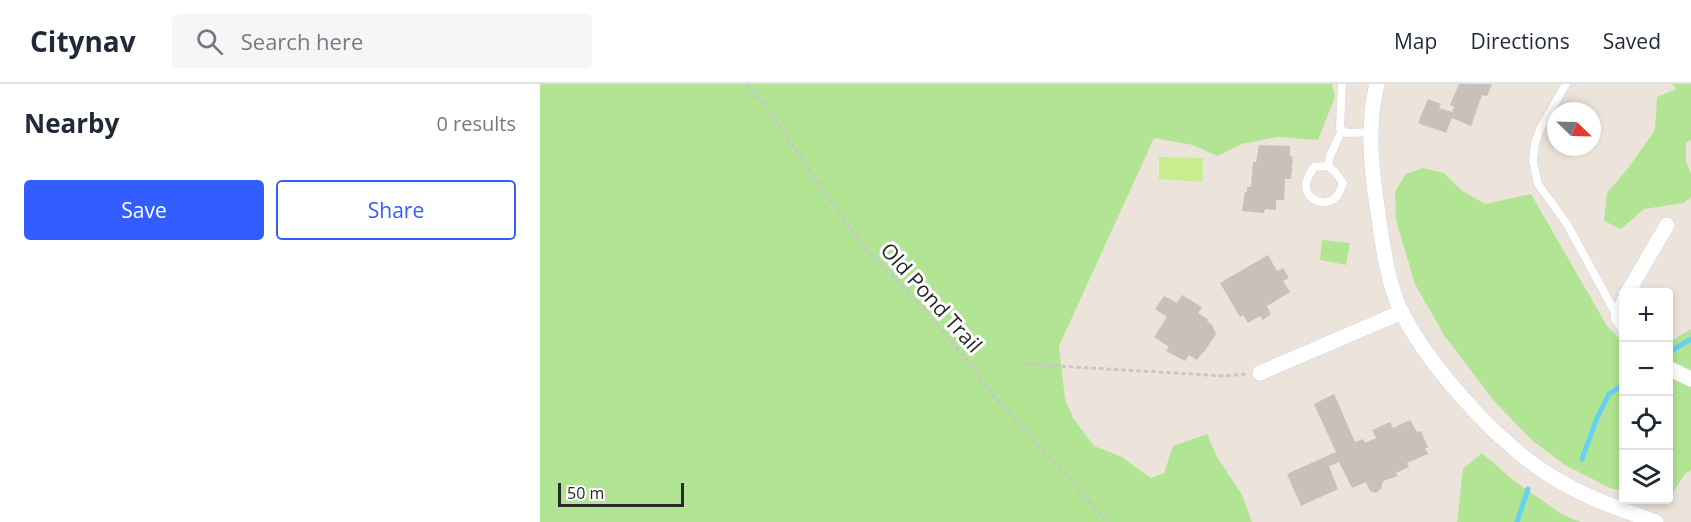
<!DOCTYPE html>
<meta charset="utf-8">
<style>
:root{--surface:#fff;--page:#f6f6f7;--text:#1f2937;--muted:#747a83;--line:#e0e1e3;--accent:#345dff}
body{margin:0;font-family:"Open Sans",sans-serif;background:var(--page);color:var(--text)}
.controls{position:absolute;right:18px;bottom:18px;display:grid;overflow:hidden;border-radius:6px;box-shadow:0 3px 9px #0003}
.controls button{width:54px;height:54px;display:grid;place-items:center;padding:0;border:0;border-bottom:2px solid var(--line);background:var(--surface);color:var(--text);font:30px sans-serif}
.compass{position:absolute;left:1007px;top:18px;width:54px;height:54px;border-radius:50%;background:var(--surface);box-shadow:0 3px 9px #0003;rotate:113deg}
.scale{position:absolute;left:18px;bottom:15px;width:126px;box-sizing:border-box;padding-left:6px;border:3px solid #292929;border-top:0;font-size:16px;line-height:21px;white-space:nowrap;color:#292929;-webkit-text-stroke:4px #fff;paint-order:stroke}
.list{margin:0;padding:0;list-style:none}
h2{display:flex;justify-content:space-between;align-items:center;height:78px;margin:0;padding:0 24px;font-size:26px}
h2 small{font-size:20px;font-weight:400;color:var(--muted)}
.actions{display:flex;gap:12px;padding:18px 24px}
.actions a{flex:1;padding:14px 0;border:2px solid var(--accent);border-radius:6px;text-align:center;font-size:21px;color:var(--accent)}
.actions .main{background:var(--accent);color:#fff}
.icon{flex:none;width:33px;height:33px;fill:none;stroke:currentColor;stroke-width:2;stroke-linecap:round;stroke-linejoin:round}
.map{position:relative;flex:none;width:1151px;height:438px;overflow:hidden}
header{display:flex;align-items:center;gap:36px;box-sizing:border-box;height:84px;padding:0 30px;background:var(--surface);border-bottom:2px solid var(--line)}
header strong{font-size:28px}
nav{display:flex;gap:33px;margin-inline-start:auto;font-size:21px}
.search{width:420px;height:54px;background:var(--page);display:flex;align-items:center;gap:15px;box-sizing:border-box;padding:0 21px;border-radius:6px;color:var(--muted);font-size:22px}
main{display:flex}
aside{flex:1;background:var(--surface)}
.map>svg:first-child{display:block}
.green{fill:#b1e593}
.pitch{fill:#c7ed8e}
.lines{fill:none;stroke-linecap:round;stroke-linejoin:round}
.stream{stroke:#67d1f3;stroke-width:5}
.building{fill:#c7c1b9}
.lane-casing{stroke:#cfd3e3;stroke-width:9}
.street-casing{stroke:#cfd3e3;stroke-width:16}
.path{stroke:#c7c7c7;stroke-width:3;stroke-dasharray:4.5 3;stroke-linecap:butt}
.lane{stroke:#fff;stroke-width:8}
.street{stroke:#fff;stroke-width:15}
.labels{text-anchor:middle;stroke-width:6;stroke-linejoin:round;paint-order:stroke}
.street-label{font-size:21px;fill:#292929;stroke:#fff}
</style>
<header>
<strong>Citynav</strong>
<div class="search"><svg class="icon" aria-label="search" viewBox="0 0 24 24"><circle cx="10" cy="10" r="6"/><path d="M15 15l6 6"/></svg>Search here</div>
<nav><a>Map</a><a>Directions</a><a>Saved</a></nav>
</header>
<main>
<aside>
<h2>Nearby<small>0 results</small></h2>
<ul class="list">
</ul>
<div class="actions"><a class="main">Save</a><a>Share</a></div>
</aside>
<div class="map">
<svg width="1151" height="438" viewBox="0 0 1151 438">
<rect width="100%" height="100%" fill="#ece4da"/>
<!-- green -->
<g class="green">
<polygon points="0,0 792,0 795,13 778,56 737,53 702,60 677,72 653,61 614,54 519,262 525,315 533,334 554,362 582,373 611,394 624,389 633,362 667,350 677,373 702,411 712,438 0,438"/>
<polygon points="1132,0 1151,0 1151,56 1146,59 1146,77 1151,90 1151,113 1144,119 1104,125 1081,145 1064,137 1067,109 1089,83 1115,46 1117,13 1136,5"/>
<polygon points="883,84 904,89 921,106 945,120 991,110 1067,242 1083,258 1083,407 1070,404 1025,381 993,357 954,317 904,251 875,200 856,136 855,108 866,90"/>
<polygon points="782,156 810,159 806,181 780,176"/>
<polygon points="1151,245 1151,288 1129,277 1128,259"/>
<polygon points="1129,290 1151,301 1151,386 1144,391 1129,415"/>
<polygon points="942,369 973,396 1023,431 1041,438 917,438 923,385"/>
</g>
<!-- pitch -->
<polygon class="pitch" points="619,73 663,74 662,98 619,95"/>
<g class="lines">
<!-- stream -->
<g class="stream">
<polyline points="1128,269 1151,255"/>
<polyline points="1042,375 1057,334 1069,310 1084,300"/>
<polyline points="977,438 988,405"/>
</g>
</g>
<!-- building -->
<g class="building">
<polygon points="919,0 952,0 947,12 942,11 931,42 912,34 906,49 878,39 888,15 901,20 899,24 912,28 914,23 910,21"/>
<polygon points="719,61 750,62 750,72 753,73 751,95 745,95 744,116 736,116 736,126 725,125 724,129 702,127 705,108 707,108 707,103 711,103 713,78 716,78"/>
<polygon points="728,171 737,187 743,184 749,194 743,197 750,208 727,222 731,230 723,236 720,232 708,239 703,231 700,233 680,199"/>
<polygon points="642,211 662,223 658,229 668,235 667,237 672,241 676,250 664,268 663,268 657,276 649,271 645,277 626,267 629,263 614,253 627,233 615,225 624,212 637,219"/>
<polygon points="794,310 815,358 823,355 825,359 836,354 832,346 850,338 853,344 870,336 877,348 881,347 888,364 885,364 888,370 867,379 869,383 856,389 858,392 843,397 841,405 836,409 830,407 826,398 812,404 799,378 789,382 798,405 761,422 747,390 796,368 774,320"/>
</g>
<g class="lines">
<!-- lane casing -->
<g class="lane-casing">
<g id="lane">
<polyline points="802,0 800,44 806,49 832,48"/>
<polyline points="1026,0 1000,45 995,60 993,77 998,100 1027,140 1077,232"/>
<path d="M 788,82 L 774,83 C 771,88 766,95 766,100 C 765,117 786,124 797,112 C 800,108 801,104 803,99 L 795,88 L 788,82 L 790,72 L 802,46"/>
</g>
</g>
<!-- street casing -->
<g class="street-casing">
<g id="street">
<path d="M 837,0 C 827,40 831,82 837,122 C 842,155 847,200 862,229 C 891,285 961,363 1016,395 C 1047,414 1082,426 1116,438"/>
<polyline points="1088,208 1127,141"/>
<polyline points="1084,216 1078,233 1084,242"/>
<polyline points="1128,284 1151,295"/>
<polyline points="720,289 862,228"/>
</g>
</g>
<!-- path -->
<g class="path">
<polyline points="206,0 227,23 275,95 322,161 380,221 434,285 451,309 568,438"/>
<polyline points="484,280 685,292 706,290"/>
</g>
<!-- lane -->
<use href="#lane" class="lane"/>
<!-- street -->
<use href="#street" class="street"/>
</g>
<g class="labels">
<!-- street labels -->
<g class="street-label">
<text transform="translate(391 214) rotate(48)" y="7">Old Pond Trail</text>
</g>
</g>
</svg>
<div class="controls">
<button>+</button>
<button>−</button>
<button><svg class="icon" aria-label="locate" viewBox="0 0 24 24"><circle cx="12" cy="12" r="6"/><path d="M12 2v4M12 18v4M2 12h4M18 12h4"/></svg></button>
<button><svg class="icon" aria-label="layers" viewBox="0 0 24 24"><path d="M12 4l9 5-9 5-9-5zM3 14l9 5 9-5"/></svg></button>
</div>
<svg class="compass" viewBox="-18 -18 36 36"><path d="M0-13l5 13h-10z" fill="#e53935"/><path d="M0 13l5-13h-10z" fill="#747a83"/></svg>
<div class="scale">50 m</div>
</div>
</main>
